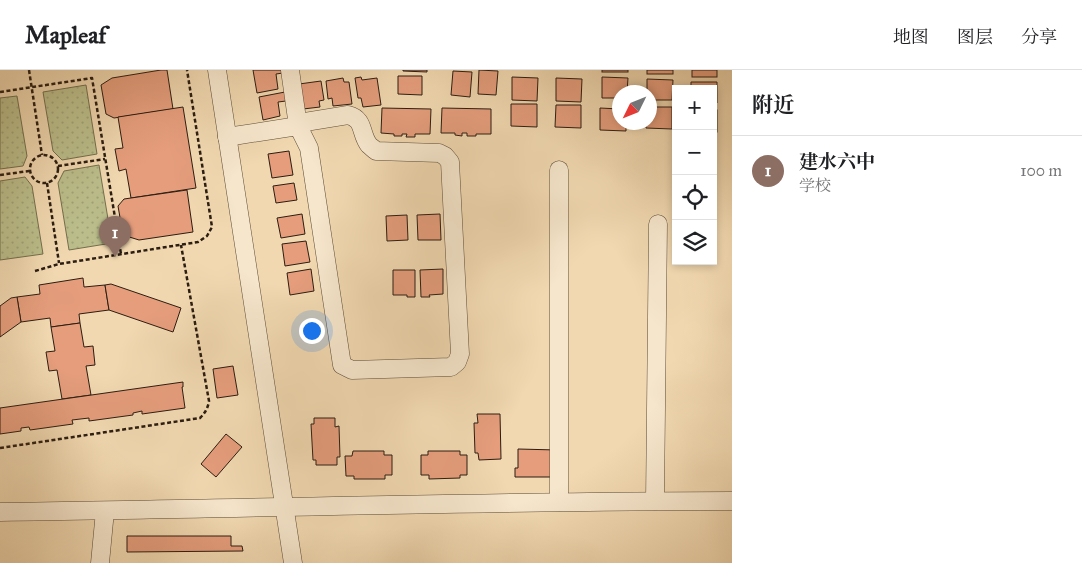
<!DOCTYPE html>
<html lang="zh">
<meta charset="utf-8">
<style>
:root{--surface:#fff;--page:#f6f6f6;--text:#202124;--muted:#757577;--line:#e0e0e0;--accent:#8f2418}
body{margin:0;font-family:"IM FELL Great Primer","Noto Serif SC",serif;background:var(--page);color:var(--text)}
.controls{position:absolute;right:15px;top:15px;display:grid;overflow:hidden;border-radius:0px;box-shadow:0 2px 8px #0003}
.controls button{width:45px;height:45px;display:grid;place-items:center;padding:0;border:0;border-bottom:1px solid var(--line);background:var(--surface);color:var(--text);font:25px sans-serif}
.compass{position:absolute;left:612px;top:15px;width:45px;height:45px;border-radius:50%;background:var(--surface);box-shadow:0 2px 8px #0003;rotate:227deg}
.you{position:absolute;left:311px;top:260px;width:18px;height:18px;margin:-12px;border:4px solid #fff;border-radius:50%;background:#1a73e8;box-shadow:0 0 0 8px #1a73e833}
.badge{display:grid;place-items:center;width:32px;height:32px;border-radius:50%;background:var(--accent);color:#fff;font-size:16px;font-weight:700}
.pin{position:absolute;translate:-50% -41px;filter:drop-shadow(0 1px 2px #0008)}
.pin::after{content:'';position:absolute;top:26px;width:18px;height:15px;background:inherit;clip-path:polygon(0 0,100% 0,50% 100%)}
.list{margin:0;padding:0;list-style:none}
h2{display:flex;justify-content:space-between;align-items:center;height:65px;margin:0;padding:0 20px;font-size:21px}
h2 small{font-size:16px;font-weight:400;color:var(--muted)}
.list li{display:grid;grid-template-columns:32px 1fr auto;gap:15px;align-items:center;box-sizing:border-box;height:70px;padding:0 20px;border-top:1px solid var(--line)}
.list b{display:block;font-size:19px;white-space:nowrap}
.list p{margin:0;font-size:16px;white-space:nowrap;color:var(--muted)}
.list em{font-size:16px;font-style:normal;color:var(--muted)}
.icon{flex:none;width:28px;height:28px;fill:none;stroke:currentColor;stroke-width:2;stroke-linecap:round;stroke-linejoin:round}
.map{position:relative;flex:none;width:732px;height:493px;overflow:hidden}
header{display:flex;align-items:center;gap:30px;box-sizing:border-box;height:70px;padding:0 25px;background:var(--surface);border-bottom:1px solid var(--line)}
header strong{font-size:24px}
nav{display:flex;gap:28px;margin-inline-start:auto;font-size:18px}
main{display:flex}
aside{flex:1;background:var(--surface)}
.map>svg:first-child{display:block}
.grass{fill:url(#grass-dots);stroke:#736e4e}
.building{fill:#e59d7c;stroke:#2b1d12}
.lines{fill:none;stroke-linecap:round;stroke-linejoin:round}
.minor-casing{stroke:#5c4c3a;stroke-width:19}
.path{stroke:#2b1d12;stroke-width:2.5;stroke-dasharray:4 2.5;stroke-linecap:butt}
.minor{stroke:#f6e6cc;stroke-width:18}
</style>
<header>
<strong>Mapleaf</strong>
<nav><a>地图</a><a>图层</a><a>分享</a></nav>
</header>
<main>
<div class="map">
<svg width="732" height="493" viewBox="0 0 732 493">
<defs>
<pattern id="grass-dots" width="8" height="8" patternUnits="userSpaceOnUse" patternTransform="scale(1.25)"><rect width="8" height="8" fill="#bbbe8b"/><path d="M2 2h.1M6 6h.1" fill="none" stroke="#a1a377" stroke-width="1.8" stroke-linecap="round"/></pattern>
</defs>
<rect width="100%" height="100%" fill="#f1d8b0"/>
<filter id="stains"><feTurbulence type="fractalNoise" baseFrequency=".004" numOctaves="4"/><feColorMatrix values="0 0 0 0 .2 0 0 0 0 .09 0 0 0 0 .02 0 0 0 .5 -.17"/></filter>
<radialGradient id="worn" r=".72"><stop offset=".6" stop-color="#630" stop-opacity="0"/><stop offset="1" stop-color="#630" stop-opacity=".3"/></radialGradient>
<!-- grass -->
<g class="grass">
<polygon points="86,15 97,84 62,90 53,81 43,22"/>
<polygon points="17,26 27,86 23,96 0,99 0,28"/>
<polygon points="99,95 112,173 69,180 58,113 64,101"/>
<polygon points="25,107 32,116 43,184 0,190 0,111"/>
</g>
<!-- building -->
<g class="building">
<polygon points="161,0 167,0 173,39 114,48 106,44 101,15 112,8"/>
<polygon points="253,0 282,0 283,3 276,4 278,19 257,23"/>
<polygon points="403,0 427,0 427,2 403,1"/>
<polygon points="479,0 498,1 496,25 478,24"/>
<rect x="602" y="0" width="26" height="2"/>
<rect x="647" y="0" width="26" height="4"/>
<rect x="692" y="0" width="25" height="7"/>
<polygon points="453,1 472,2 470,27 451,25"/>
<polygon points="398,6 422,6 422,25 398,24"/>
<polygon points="361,7 362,10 377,8 381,35 363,37 361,28 358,28 355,8"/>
<polygon points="512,7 538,8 537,31 512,30"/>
<polygon points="602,7 628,8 627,22 620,22 620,28 602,28"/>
<polygon points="343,8 344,12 349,12 352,34 333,36 332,28 328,29 326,11"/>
<polygon points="556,8 582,9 581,32 556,31"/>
<polygon points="647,9 673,10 672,30 650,30 650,22 647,22"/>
<polygon points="321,11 324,30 319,31 320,37 303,39 299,14"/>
<polygon points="691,12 717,12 717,33 713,33 713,19 691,19"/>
<polygon points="285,22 286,31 278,32 280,46 263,50 259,27"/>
<polygon points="511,34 537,34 537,57 511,56"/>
<polygon points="556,35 581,35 581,58 555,57"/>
<polygon points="183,37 196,118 131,128 126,99 119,101 115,79 123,78 118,47"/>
<polygon points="650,37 672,37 672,59 646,58 646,52 650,52"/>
<polygon points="382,38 431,39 430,64 415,64 415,67 406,67 407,64 402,64 402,66 394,66 394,64 381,63"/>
<polygon points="442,38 491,39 491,64 476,64 476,66 467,66 467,63 462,63 462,66 455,65 455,63 441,63"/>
<polygon points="600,38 620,39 620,52 626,52 626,61 600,60"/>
<rect x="713" y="40" width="4" height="22"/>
<polygon points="289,81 293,105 272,108 268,84"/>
<polygon points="294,113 297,130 276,133 273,116"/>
<polygon points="187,120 193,162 139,170 123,165 118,136 124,129"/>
<polygon points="302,144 305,164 281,168 277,148"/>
<polygon points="440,144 441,170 418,170 417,145"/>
<polygon points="407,145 408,170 387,171 386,146"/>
<polygon points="306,171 310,192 285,196 282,174"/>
<polygon points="311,199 314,221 290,225 287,203"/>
<polygon points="443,199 443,224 429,225 430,227 421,227 420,200"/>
<polygon points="393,200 415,200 415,227 407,227 407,225 393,225"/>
<polygon points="83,208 84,217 105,215 109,240 79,244 80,253 51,257 50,248 21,252 17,227 40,224 39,215"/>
<polygon points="111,214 181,238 173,262 109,240 105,215"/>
<polygon points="17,227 21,252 0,267 0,236 11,228"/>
<polygon points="80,253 84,277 93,276 95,295 86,296 91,325 62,329 57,300 49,301 46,282 55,281 51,257"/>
<polygon points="233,296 238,325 217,328 213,299"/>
<polygon points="183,312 183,317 182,317 185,338 142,344 142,341 133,343 133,345 89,351 89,348 72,350 73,354 30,360 29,357 21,358 21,361 0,364 0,338"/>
<polygon points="477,344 500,344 501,389 479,390 478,383 475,383 474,353 478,353"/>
<polygon points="314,348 335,348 335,357 339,356 340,387 337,387 337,395 316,395 316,390 313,390 311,354 314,354"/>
<polygon points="226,364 242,377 216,407 201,394"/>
<polygon points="518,379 557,380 557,407 515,407 515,398 518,398"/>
<polygon points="353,381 384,381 384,385 392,385 392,405 385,405 385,409 354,409 354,406 346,406 345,386 352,386"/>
<polygon points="428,381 460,381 460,385 467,385 467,405 460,405 460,408 429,409 429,405 421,405 421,385 428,385"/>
<polygon points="127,466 231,466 231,476 242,476 243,481 127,482"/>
</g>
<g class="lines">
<!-- minor casing -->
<g class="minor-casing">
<g id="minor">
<polyline points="217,0 293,493"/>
<path d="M 227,67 L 298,56 L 305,52 L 348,45 C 365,49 360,64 369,75 C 371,77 374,79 376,81 L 439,83 L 445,86 L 450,92 L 460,284 L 457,292 L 451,297 L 352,300 L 342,295 L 309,78 L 298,56 L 290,0"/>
<polyline points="559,100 559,432"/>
<polyline points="655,431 658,154"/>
<path d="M 0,442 C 244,439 488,431 732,431"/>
<polyline points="100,493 105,441"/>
</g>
</g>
<!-- path -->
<g class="path">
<polyline points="29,0 42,85"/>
<polyline points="0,22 92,8 121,184"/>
<circle cx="44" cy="99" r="14"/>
<polyline points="58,96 105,89"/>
<polyline points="0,105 29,101"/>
<polyline points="47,113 59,193"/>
<polyline points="35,201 59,194 198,172 207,166 212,157 187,0"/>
<path d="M 0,378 L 200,348 C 205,343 208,338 209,331 L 181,175"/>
</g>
<!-- minor -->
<use href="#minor" class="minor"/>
</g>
<rect width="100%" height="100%" filter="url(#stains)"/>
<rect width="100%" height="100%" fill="url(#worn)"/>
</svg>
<div class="controls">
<button>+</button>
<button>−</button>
<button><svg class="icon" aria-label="locate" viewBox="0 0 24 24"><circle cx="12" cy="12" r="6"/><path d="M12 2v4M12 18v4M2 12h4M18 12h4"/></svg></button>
<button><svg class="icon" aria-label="layers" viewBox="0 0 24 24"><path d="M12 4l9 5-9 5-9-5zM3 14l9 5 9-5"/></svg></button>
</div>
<svg class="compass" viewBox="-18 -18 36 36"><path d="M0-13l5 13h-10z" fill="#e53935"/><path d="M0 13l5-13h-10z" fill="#757577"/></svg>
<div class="you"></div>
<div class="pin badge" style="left:115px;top:187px;background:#8d6e63">1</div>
</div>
<aside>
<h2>附近<small></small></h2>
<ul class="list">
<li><span class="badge" style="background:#8d6e63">1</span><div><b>建水六中</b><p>学校</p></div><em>100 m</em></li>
</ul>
</aside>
</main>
